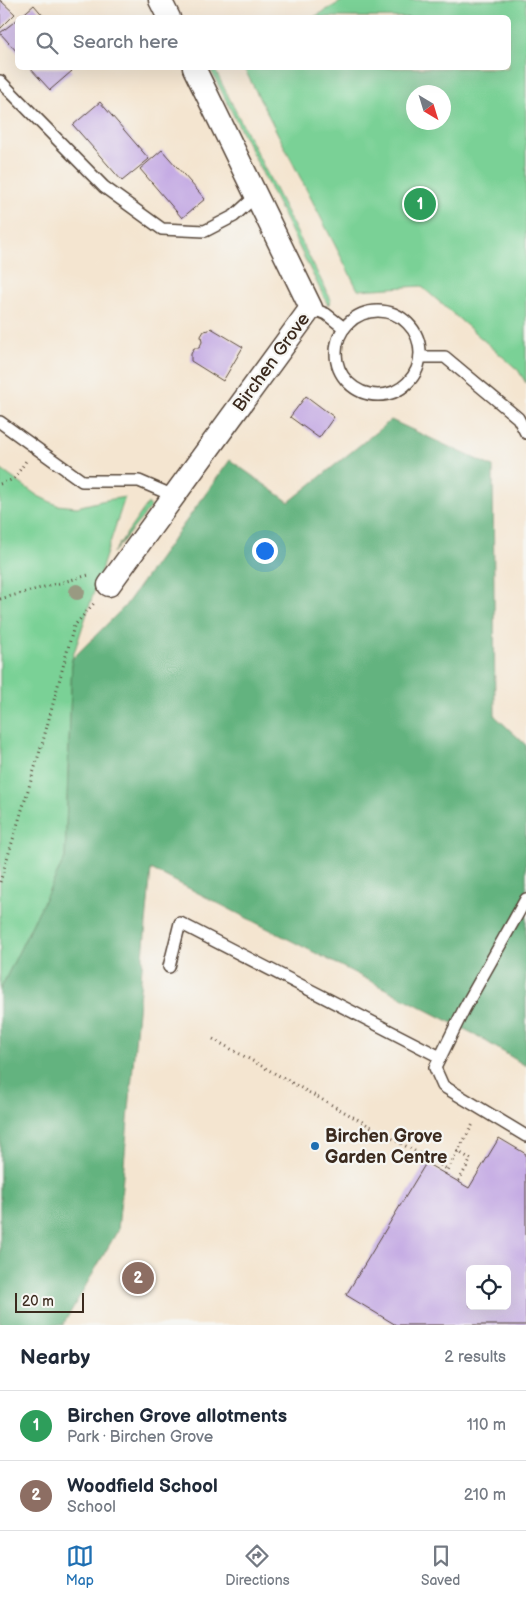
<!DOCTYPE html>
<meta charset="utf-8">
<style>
:root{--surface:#fff;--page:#f2f2f3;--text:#1f2937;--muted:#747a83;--line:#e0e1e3;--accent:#1f6fb2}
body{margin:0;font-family:"Balsamiq Sans",sans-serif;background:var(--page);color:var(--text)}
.controls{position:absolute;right:15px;bottom:15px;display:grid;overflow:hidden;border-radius:8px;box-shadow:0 5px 20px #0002}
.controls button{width:45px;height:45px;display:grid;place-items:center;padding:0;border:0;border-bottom:1px solid var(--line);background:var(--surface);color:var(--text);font:25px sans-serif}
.compass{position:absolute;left:406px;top:85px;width:45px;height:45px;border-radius:50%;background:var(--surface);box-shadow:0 5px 20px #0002;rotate:142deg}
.scale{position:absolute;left:15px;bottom:12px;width:69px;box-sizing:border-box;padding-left:5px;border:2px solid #3b2a1e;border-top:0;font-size:14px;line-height:18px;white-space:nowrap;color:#3b2a1e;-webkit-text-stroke:4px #f6f6f2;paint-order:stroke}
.you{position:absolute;left:264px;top:550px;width:18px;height:18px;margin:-12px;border:4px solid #fff;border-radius:50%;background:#1a73e8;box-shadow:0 0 0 8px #1a73e833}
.badge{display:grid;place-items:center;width:32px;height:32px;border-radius:50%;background:var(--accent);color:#fff;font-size:16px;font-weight:700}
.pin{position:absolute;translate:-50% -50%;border:2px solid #fff;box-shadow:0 1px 5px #0006}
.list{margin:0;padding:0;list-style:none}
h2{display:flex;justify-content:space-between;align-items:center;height:65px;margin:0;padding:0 20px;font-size:21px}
h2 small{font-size:16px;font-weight:400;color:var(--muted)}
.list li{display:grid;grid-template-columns:32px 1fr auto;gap:15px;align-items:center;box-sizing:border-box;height:70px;padding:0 20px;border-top:1px solid var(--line)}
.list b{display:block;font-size:19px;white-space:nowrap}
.list p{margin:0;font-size:16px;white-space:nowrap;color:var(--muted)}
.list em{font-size:16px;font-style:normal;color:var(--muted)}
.icon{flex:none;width:28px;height:28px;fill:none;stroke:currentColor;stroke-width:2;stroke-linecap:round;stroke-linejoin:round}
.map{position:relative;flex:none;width:526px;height:1325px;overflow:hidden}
.search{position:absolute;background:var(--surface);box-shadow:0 5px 20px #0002;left:15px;right:15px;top:15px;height:55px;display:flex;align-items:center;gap:12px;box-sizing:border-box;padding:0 18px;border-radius:8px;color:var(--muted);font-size:19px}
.sheet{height:205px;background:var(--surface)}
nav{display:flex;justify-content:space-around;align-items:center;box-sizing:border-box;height:70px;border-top:1px solid var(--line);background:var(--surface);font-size:14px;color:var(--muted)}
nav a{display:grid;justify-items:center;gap:2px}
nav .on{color:var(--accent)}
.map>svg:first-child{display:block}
.green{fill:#7ad196;stroke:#5a7e5a;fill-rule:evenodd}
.forest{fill:#63b37f;stroke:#4f6e4e}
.building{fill:#c3a8e3;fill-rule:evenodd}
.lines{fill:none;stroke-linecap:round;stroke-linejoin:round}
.lane-casing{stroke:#574639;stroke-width:14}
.street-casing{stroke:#574639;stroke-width:25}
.path{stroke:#574639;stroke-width:3;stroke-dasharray:1 4;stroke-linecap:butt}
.lane{stroke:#fff;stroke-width:11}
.street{stroke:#fff;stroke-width:22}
.tree{fill:#999a82}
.poi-dot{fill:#1f6fb2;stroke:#f6f6f2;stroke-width:2}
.labels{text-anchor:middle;stroke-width:4.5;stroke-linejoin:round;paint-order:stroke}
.street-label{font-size:18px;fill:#3b2a1e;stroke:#f6f6f2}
.poi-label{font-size:18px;font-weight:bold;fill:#3b2a1e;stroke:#f6f6f2;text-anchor:start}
</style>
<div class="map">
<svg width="526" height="1325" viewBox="0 0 526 1325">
<rect width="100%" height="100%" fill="#f6f6f2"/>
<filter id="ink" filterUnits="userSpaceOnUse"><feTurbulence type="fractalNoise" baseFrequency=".02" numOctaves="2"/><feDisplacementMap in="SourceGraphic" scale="10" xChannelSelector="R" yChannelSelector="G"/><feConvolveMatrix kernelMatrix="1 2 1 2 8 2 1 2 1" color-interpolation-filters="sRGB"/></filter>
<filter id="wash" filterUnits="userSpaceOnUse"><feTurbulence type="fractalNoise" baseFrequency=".0096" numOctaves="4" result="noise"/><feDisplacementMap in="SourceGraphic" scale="20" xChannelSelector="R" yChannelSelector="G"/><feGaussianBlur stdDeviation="1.12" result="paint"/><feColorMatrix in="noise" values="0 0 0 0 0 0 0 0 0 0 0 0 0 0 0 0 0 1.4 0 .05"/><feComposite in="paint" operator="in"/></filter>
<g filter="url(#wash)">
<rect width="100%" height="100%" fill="#f4e5d0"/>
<!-- green -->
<g class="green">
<path d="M 344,0 L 526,0 L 526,383 L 518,370 L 421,286 L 358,290 L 244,68 L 508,68 L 508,18 L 314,17 ZM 444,92 L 444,122 L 414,122 L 414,92 Z"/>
<polygon points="210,68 214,68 331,300 328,305"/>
<polygon points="0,469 38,496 57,505 77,507 101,501 125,497 72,659 65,858 0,990"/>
<polygon points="148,503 151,507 113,553"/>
</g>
<!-- forest -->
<polygon class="forest" points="391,420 493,467 495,716 526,745 526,1066 474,1034 151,869 118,1230 63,1325 0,1325 0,990 65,858 72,659 125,606 230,460 289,502"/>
<g id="blocks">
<!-- building -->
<g class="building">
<polygon points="0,0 15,14 0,29"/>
<polygon points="34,5 45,18 19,18"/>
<polygon points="18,19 18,53 0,33"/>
<polygon points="30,68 69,68 72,71 50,90"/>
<polygon points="100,102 149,159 122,181 73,125"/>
<polygon points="162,150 205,199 182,218 140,169"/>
<polygon points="211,328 243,347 223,381 191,361 191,354 194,348 199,348 202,342 201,336 204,331 209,330"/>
<polygon points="306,396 334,417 319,438 290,417"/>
<path d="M 499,1138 L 526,1154 L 526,1325 L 396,1325 L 346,1295 L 426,1163 L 469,1188 ZM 470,1269 L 507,1269 L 507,1306 L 470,1306 Z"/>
</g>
</g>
</g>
<g filter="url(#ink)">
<use href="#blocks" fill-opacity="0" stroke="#574639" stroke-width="1"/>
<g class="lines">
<!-- lane casing -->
<g class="lane-casing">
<g id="lane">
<polyline points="0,81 104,187 162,229 205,231 234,216 257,195"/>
<polyline points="311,308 326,314 344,328"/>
<circle cx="378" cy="353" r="42"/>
<polyline points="420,357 445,357 518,418 526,433"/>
<polyline points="0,422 82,481 139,481 174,496"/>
<polyline points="526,899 464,1009 435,1068 443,1086 526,1136"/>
<polyline points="169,967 180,923 440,1057"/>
</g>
</g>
<!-- street casing -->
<g class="street-casing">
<g id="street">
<polyline points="160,0 169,18"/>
<polyline points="109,585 311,308 194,68"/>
</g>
</g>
<!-- path -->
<g class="path">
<polyline points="0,484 14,479 26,461"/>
<polyline points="0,599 89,575"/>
<polyline points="0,882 43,741 74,626 96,601"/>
<polyline points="213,1039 447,1169"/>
<polyline points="457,1151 471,1159 458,1182"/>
<polyline points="445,1174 473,1124"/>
</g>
<!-- lane -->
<use href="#lane" class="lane"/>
<!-- street -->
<use href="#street" class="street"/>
</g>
<!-- trees -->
<circle class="tree" cx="77" cy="592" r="8"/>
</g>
<!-- markers -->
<circle class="poi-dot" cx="315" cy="1146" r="5"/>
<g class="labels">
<!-- street labels -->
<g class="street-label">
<text transform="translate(271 362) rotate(-54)" y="6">Birchen Grove</text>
</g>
<!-- poi labels -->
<g class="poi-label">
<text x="325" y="1142">Birchen Grove<tspan x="325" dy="21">Garden Centre</tspan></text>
</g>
</g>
</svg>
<div class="controls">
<button><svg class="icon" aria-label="locate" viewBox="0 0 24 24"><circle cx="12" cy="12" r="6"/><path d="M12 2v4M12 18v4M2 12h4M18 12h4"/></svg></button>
</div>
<svg class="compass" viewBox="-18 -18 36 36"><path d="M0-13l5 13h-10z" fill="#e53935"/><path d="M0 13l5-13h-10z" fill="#747a83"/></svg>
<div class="scale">20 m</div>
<div class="you"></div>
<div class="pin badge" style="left:420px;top:204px;background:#2e9e5b">1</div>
<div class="pin badge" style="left:138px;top:1278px;background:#8d6e63">2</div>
<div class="search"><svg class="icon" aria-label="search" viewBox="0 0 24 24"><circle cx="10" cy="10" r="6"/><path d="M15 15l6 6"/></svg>Search here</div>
</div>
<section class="sheet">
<h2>Nearby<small>2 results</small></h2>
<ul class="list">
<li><span class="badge" style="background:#2e9e5b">1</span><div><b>Birchen Grove allotments</b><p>Park · Birchen Grove</p></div><em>110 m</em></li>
<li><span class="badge" style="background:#8d6e63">2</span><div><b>Woodfield School</b><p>School</p></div><em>210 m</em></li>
</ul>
</section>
<nav>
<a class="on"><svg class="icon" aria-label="map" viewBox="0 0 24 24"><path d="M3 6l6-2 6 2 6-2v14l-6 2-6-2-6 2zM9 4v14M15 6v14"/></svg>Map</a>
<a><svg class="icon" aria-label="directions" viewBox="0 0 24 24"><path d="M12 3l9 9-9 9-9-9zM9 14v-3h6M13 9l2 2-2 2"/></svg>Directions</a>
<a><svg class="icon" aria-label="saved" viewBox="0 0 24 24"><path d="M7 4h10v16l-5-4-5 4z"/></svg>Saved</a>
</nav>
